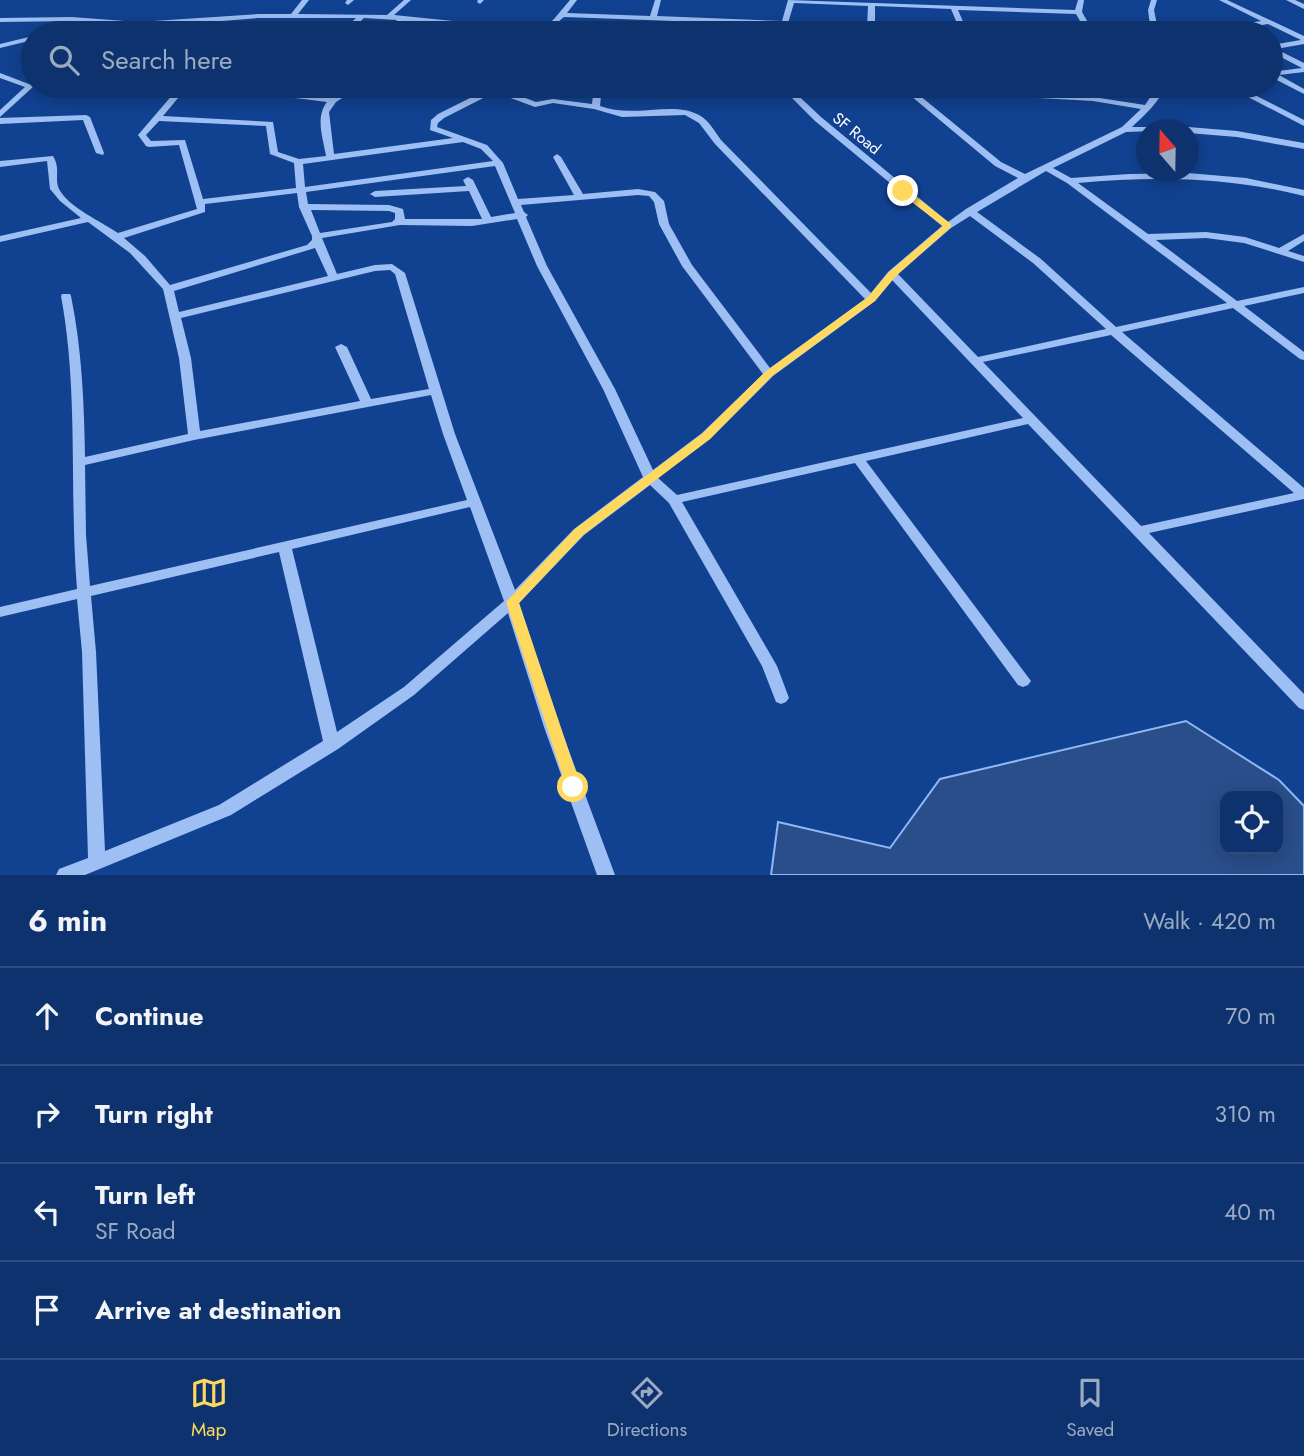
<!DOCTYPE html>
<meta charset="utf-8">
<style>
:root{--surface:#0d326e;--page:#163a73;--text:#f1f3f6;--muted:#9aaac2;--line:#2d4d81;--accent:#ffd95f}
body{margin:0;font-family:Jost,sans-serif;background:var(--page);color:var(--text)}
.controls{position:absolute;right:21px;bottom:21px;display:grid;overflow:hidden;border-radius:14px;box-shadow:0 4px 18px #0003}
.controls button{width:63px;height:63px;display:grid;place-items:center;padding:0;border:0;border-bottom:2px solid var(--line);background:var(--surface);color:var(--text);font:35px sans-serif}
.compass{position:absolute;left:1136px;top:119px;width:63px;height:63px;border-radius:50%;background:var(--surface);box-shadow:0 4px 18px #0003;rotate:340deg}
.stop{position:absolute;width:21px;height:21px;margin:-16px;border:5px solid #ffd95f;border-radius:50%;background:#fff}
.stop.end{background:#ffd95f;border-color:#fff;box-shadow:0 2px 7px #0008}
.list{margin:0;padding:0;list-style:none}
h2{display:flex;justify-content:space-between;align-items:center;height:91px;margin:0;padding:0 28px;font-size:30px}
h2 small{font-size:23px;font-weight:400;color:var(--muted)}
.list li{display:grid;grid-template-columns:46px 1fr auto;gap:21px;align-items:center;box-sizing:border-box;height:98px;padding:0 28px;border-top:2px solid var(--line)}
.list b{display:block;font-size:26px;white-space:nowrap}
.list p{margin:0;font-size:23px;white-space:nowrap;color:var(--muted)}
.list em{font-size:23px;font-style:normal;color:var(--muted)}
.icon{flex:none;width:38px;height:38px;fill:none;stroke:currentColor;stroke-width:2;stroke-linecap:round;stroke-linejoin:round}
.map{position:relative;flex:none;width:1304px;height:875px;overflow:hidden}
.search{position:absolute;background:var(--surface);box-shadow:0 4px 18px #0003;left:21px;right:21px;top:21px;height:77px;display:flex;align-items:center;gap:18px;box-sizing:border-box;padding:0 24px;border-radius:38px;color:var(--muted);font-size:26px}
.sheet{height:483px;background:var(--surface)}
nav{display:flex;justify-content:space-around;align-items:center;box-sizing:border-box;height:98px;border-top:2px solid var(--line);background:var(--surface);font-size:19px;color:var(--muted)}
nav a{display:grid;justify-items:center;gap:4px}
nav .on{color:var(--accent)}
.map>svg:first-child{display:block}
.water{fill:#2a4e8a;stroke:#8eb9f6;stroke-width:2;fill-rule:evenodd}
.lines{fill:none;stroke-linecap:round;stroke-linejoin:round}
.minor{fill:#9dbff3;fill-rule:evenodd}
.route{fill:#ffd95f}
.labels{text-anchor:middle;stroke-width:6;stroke-linejoin:round;paint-order:stroke}
.far-street-label{font-size:16px;fill:#fff;stroke:#114292}
</style>
<div class="map">
<svg width="1304" height="875" viewBox="0 0 1304 875">
<rect width="100%" height="100%" fill="#114292"/>
<!-- water -->
<path class="water" d="M 1186,721 L 1279,780 L 1304,806 L 1304,875 L 771,875 L 778,822 L 890,848 L 940,779 ZM 1225,796 L 1278,796 L 1278,849 L 1225,849 Z"/>
<g class="lines">
<!-- minor -->
<g class="minor">
<polygon points="302,0 309,0 298,14 387,15 404,0 411,0 394,15 541,30 554,19 570,0 577,0 567,13 650,16 655,0 661,0 657,16 782,21 788,0 1075,10 1078,0 1084,0 1082,12 1094,33 1087,33 1076,14 958,10 968,33 961,33 951,9 875,6 875,25 884,33 876,33 867,26 868,6 794,3 785,33 778,33 781,25 564,17 545,33 404,21 390,33 383,33 397,20 364,18 348,33 340,33 356,18 258,18 222,21 219,33 212,33 215,21 138,26 85,22 55,33 45,33 74,21 0,22 0,18 72,17 138,22 258,14 291,14"/>
<polygon points="347,0 354,0 348,5 345,3"/>
<polygon points="478,0 484,0 480,4 477,2"/>
<polygon points="1151,0 1157,0 1154,10 1157,25 1229,26 1261,21 1219,0 1227,0 1304,36 1304,44 1276,49 1304,63 1304,72 1279,75 1304,89 1304,94 1271,77 1271,72 1302,68 1271,52 1271,45 1301,40 1268,24 1237,29 1243,33 1235,33 1228,30 1157,29 1157,33 1151,33 1148,10"/>
<polygon points="1286,0 1295,0 1304,4 1304,9"/>
<polygon points="33,36 33,40 0,48 0,44"/>
<polygon points="0,73 34,86 0,117 0,110 25,87 0,78"/>
<path d="M 180,86 L 188,86 L 163,116 L 273,122 L 278,152 L 299,159 L 326,156 C 323,138 315,117 327,102 L 217,88 L 213,86 L 234,86 L 331,98 L 352,86 L 361,86 L 336,102 L 329,112 L 334,154 L 453,138 L 430,130 L 431,120 L 438,114 L 494,86 L 504,86 L 501,89 L 536,102 L 553,99 L 592,104 L 594,86 L 602,86 L 600,106 C 633,119 673,100 699,115 C 709,120 715,132 721,140 L 871,293 L 888,272 L 942,226 L 815,121 L 780,86 L 788,86 L 821,117 L 948,222 L 966,209 L 1018,178 L 995,166 L 899,86 L 908,86 L 1001,162 L 1025,174 L 1122,127 L 1141,109 L 1093,101 L 1005,96 L 1002,96 L 1002,92 L 1093,97 L 1145,105 L 1153,93 L 1108,88 L 1104,86 L 1156,88 L 1157,86 L 1165,86 C 1162,99 1144,116 1132,127 L 1178,127 L 1182,130 L 1126,132 L 1053,168 L 1071,178 L 1129,174 L 1188,173 L 1246,178 L 1304,190 L 1304,196 C 1229,177 1155,176 1078,183 L 1148,234 L 1206,232 L 1245,237 L 1279,248 L 1304,234 L 1304,241 L 1288,251 L 1304,256 L 1304,262 L 1244,243 L 1206,238 L 1156,240 L 1237,301 L 1304,287 L 1304,293 L 1244,306 L 1304,352 L 1304,360 L 1300,359 L 1233,308 L 1122,332 L 1304,488 L 1304,499 L 1149,533 L 1304,694 L 1304,710 L 1299,708 L 1028,424 L 866,461 L 1031,681 L 1028,685 L 1023,687 L 1018,685 L 855,463 L 682,502 L 777,666 L 789,698 L 786,702 L 781,704 L 776,702 L 762,666 L 669,503 L 650,485 L 584,535 L 519,603 L 560,727 L 615,875 L 597,875 L 544,727 L 508,613 L 414,695 L 338,749 L 231,815 L 85,875 L 56,875 L 59,869 L 88,858 L 82,652 L 77,599 L 0,617 L 0,607 L 77,589 C 69,491 79,393 61,296 L 62,294 L 70,294 L 71,296 C 82,350 84,403 85,457 L 188,434 L 179,358 L 163,289 L 130,253 L 88,222 L 0,242 L 0,236 L 81,218 L 60,201 L 50,189 L 47,161 L 0,167 L 0,161 L 53,156 C 61,169 54,178 59,189 C 68,207 102,222 118,233 L 197,209 L 179,145 L 149,147 L 146,146 L 138,135 ZM 495,92 L 535,107 L 553,103 L 594,109 L 622,117 L 685,115 L 699,123 L 715,144 L 865,299 L 770,368 L 692,265 L 669,224 L 664,201 L 655,192 L 638,189 L 583,194 L 561,157 L 557,154 L 553,157 L 574,195 L 518,199 L 503,163 L 487,145 L 437,127 L 438,123 L 444,118 ZM 159,121 L 266,126 L 270,154 L 294,163 L 296,188 L 203,199 L 185,140 L 151,141 L 146,135 ZM 463,142 L 481,149 L 493,161 L 305,187 L 303,164 ZM 495,166 L 515,213 L 491,217 L 473,180 L 468,177 L 463,180 L 466,186 L 375,191 L 370,194 L 375,197 L 469,191 L 482,219 L 405,219 L 403,209 L 389,205 L 308,204 L 306,192 ZM 1046,171 L 1067,183 L 1227,303 L 1116,327 L 1041,259 L 977,212 ZM 297,193 L 299,207 L 312,236 L 312,240 L 307,245 L 170,285 L 145,256 L 124,238 L 205,212 L 205,204 ZM 638,195 L 649,196 L 654,202 L 659,224 L 682,266 L 763,374 L 702,433 L 653,470 L 615,389 L 547,266 L 526,217 L 528,215 L 524,212 L 521,205 ZM 311,210 L 389,211 L 395,213 L 395,219 L 392,222 L 320,233 ZM 970,216 L 1033,263 L 1106,329 L 978,357 L 898,274 L 951,228 ZM 517,219 L 537,266 L 603,389 L 643,477 L 574,529 L 515,590 L 455,434 L 405,273 L 392,264 L 375,265 L 337,274 L 322,238 L 400,225 L 472,226 ZM 315,248 L 328,276 L 179,312 L 174,291 ZM 390,270 L 395,274 L 429,389 L 371,399 L 347,347 L 341,344 L 335,347 L 360,401 L 200,431 L 191,358 L 181,318 L 375,271 ZM 892,280 L 1023,418 L 677,495 L 658,478 L 710,439 L 773,376 L 875,301 ZM 1111,335 L 1294,493 L 1141,526 L 983,362 ZM 431,395 L 443,434 L 467,500 L 90,586 L 86,535 L 85,465 L 194,440 ZM 470,507 L 504,601 L 404,687 L 337,732 L 292,549 ZM 279,552 L 323,741 L 219,805 L 105,851 L 96,652 L 91,596 Z"/>
<polygon points="1227,86 1237,86 1304,120 1304,126"/>
<polygon points="86,115 90,117 104,153 103,155 96,153 83,120 0,124 0,118"/>
<polygon points="1188,127 1237,131 1304,143 1304,149 1237,137 1188,133 1188,130 1184,130"/>
</g>
</g>
<!-- route -->
<polygon class="route" points="900,189 906,189 951,224 951,227 896,276 875,301 772,376 710,439 583,535 519,603 581,787 573,794 568,792 506,602 575,529 702,434 765,372 868,297 889,272 943,226 900,193"/>
<g class="labels">
<!-- far-street labels -->
<g class="far-street-label">
<text transform="translate(857 133) rotate(39)" y="6">SF Road</text>
</g>
</g>
</svg>
<div class="controls">
<button><svg class="icon" aria-label="locate" viewBox="0 0 24 24"><circle cx="12" cy="12" r="6"/><path d="M12 2v4M12 18v4M2 12h4M18 12h4"/></svg></button>
</div>
<svg class="compass" viewBox="-18 -18 36 36"><path d="M0-13l5 13h-10z" fill="#e53935"/><path d="M0 13l5-13h-10z" fill="#9aaac2"/></svg>
<div class="stop" style="left:573px;top:787px"></div>
<div class="stop end" style="left:903px;top:191px"></div>
<div class="search"><svg class="icon" aria-label="search" viewBox="0 0 24 24"><circle cx="10" cy="10" r="6"/><path d="M15 15l6 6"/></svg>Search here</div>
</div>
<section class="sheet">
<h2>6 min<small>Walk · 420 m</small></h2>
<ul class="list">
<li><svg class="icon" aria-label="ahead" viewBox="0 0 24 24"><path d="M12 20V5M6 11l6-6 6 6"/></svg><div><b>Continue</b></div><em>70 m</em></li>
<li><svg class="icon" aria-label="right" viewBox="0 0 24 24"><path d="M7 20v-9h11M14 6l5 5-5 5"/></svg><div><b>Turn right</b></div><em>310 m</em></li>
<li><svg class="icon" aria-label="left" viewBox="0 0 24 24"><path d="M17 20v-9H6M10 6l-5 5 5 5"/></svg><div><b>Turn left</b><p>SF Road</p></div><em>40 m</em></li>
<li><svg class="icon" aria-label="arrive" viewBox="0 0 24 24"><path d="M6 21V4h12l-3 4 3 4H6"/></svg><div><b>Arrive at destination</b></div></li>
</ul>
</section>
<nav>
<a class="on"><svg class="icon" aria-label="map" viewBox="0 0 24 24"><path d="M3 6l6-2 6 2 6-2v14l-6 2-6-2-6 2zM9 4v14M15 6v14"/></svg>Map</a>
<a><svg class="icon" aria-label="directions" viewBox="0 0 24 24"><path d="M12 3l9 9-9 9-9-9zM9 14v-3h6M13 9l2 2-2 2"/></svg>Directions</a>
<a><svg class="icon" aria-label="saved" viewBox="0 0 24 24"><path d="M7 4h10v16l-5-4-5 4z"/></svg>Saved</a>
</nav>
